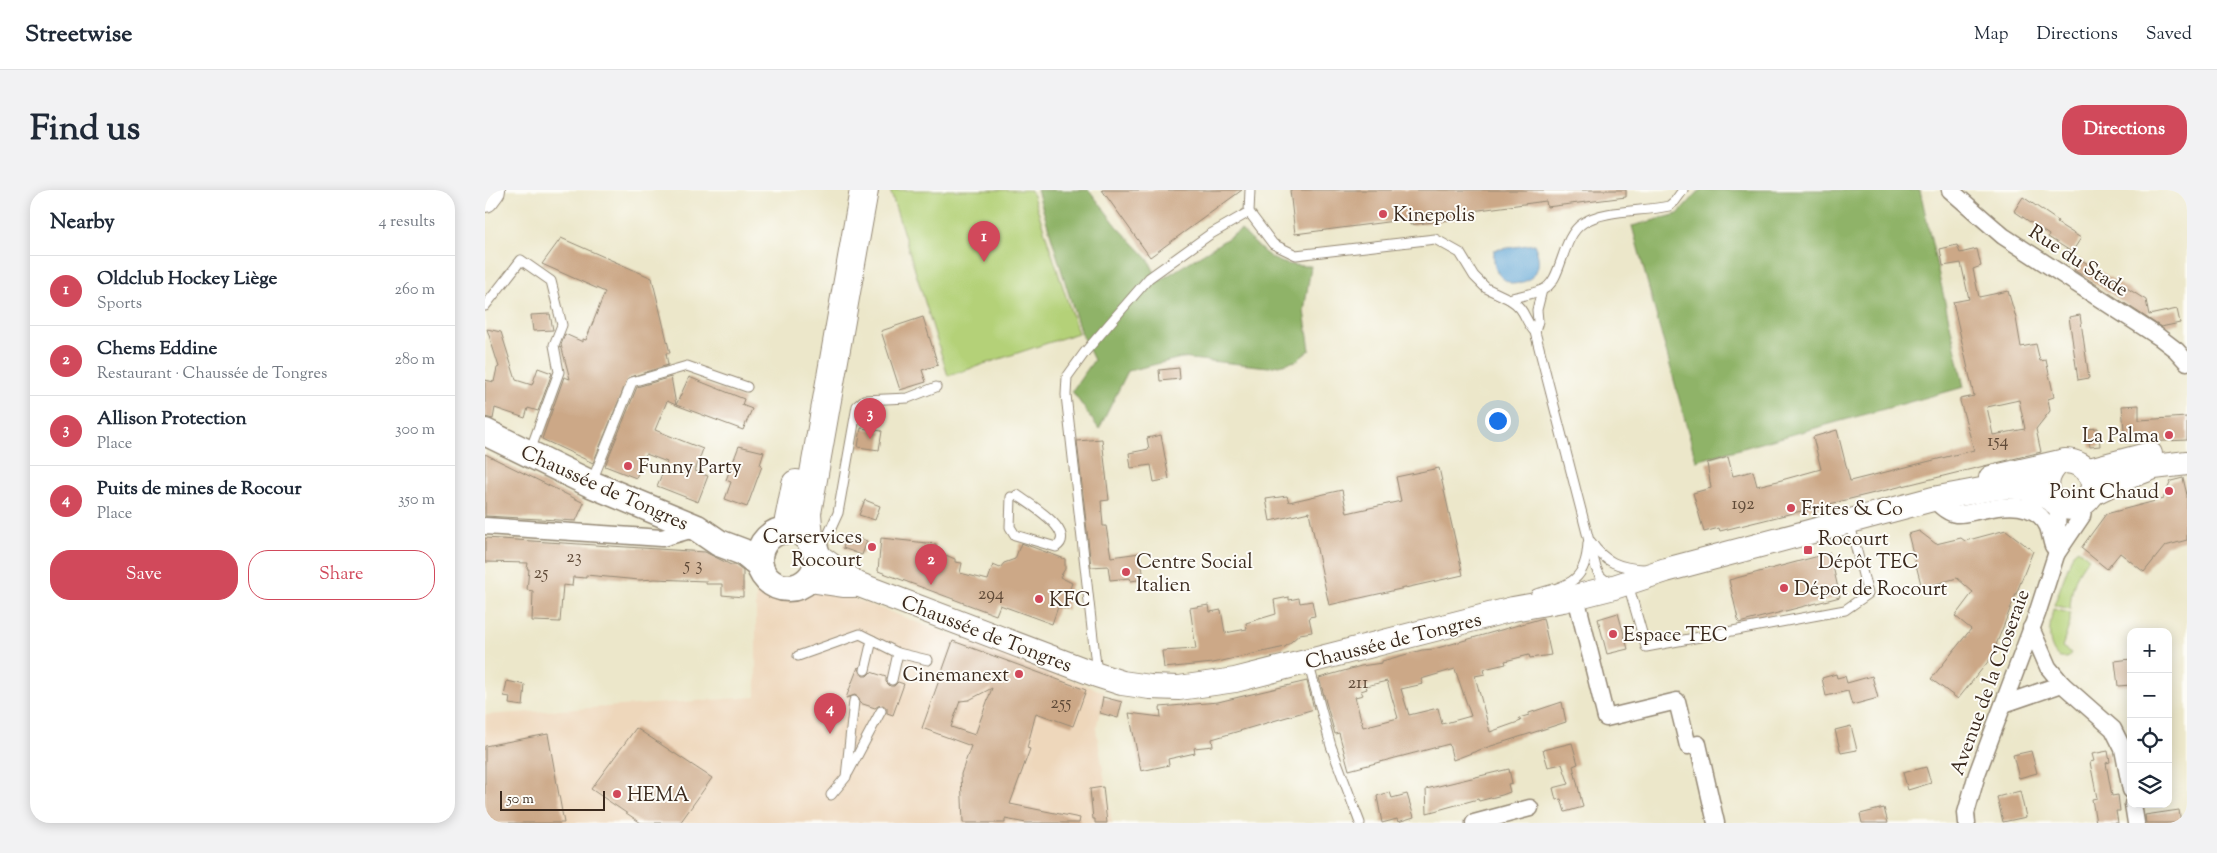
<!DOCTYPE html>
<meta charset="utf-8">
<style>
:root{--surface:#fff;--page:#f2f2f3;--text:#1f2937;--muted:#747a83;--line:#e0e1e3;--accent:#d1495b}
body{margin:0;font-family:"Sorts Mill Goudy",serif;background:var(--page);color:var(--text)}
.controls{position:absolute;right:15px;bottom:15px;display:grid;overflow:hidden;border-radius:10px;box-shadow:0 2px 12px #0003}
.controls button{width:45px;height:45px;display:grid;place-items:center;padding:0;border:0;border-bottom:1px solid var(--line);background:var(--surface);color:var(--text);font:25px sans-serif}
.scale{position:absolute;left:15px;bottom:12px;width:105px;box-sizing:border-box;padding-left:5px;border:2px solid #3b2a1e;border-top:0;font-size:14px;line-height:18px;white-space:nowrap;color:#3b2a1e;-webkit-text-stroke:4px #fdfcf7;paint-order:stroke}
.you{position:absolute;left:1012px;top:230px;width:18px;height:18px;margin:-12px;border:4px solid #fff;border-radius:50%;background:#1a73e8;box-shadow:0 0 0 8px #1a73e833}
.badge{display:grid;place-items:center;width:32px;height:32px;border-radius:50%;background:var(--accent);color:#fff;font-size:16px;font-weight:700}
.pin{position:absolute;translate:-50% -41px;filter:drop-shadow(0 1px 2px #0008)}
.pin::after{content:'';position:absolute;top:26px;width:18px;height:15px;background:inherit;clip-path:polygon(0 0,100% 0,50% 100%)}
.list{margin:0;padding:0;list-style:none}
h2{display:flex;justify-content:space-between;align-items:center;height:65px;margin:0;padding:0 20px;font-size:21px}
h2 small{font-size:16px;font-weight:400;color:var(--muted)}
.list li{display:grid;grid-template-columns:32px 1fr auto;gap:15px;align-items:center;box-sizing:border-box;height:70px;padding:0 20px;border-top:1px solid var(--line)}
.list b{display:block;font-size:19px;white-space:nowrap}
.list p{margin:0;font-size:16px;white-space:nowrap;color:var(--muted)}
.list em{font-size:16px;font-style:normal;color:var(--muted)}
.actions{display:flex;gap:10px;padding:15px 20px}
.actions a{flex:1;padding:11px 0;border:1px solid var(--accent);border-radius:20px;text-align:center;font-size:18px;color:var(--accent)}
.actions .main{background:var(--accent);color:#fff}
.icon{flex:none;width:28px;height:28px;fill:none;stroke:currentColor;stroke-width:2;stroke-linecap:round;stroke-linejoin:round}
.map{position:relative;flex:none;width:1702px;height:633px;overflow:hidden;border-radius:20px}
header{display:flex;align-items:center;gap:30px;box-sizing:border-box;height:70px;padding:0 25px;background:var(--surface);border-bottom:1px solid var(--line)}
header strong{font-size:24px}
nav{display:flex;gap:28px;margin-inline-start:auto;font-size:18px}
.intro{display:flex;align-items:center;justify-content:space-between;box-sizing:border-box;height:120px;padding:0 30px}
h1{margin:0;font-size:35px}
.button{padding:12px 22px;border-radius:20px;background:var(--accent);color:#fff;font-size:18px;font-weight:700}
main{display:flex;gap:30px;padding:0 30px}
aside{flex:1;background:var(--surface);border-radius:20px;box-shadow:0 2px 12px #0003}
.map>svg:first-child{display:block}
.built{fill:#eed7bb}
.green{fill:#b4d178;stroke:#787e4b}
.forest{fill:#8fb368;stroke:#656e43}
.water{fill:#5ea5d5;stroke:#4c687a}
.building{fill:#cca887;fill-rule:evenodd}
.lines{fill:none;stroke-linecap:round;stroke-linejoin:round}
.service-casing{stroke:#948874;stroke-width:11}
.minor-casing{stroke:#948874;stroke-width:19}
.secondary-casing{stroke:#948874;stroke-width:26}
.primary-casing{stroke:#948874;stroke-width:29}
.motorway-casing{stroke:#948874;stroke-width:30}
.service{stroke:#fff;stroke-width:9}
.minor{stroke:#fff;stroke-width:16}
.secondary{stroke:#fff;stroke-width:24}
.primary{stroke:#fff;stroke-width:26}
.motorway{stroke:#fff;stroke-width:28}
.poi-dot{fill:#d1495b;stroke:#fdfcf7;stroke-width:2}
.labels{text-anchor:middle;stroke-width:4;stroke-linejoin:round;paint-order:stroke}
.number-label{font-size:18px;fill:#5f4a38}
.poi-label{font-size:20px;fill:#3b2a1e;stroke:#fdfcf7;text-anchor:start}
.street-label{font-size:20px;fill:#3b2a1e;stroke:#fdfcf7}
</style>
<header>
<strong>Streetwise</strong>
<nav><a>Map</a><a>Directions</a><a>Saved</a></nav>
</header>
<div class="intro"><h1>Find us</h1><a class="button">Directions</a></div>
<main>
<aside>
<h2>Nearby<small>4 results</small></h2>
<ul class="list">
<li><span class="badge">1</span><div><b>Oldclub Hockey Liège</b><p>Sports</p></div><em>260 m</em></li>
<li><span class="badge">2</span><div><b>Chems Eddine</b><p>Restaurant · Chaussée de Tongres</p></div><em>280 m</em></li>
<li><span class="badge">3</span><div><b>Allison Protection</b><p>Place</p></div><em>300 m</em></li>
<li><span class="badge">4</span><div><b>Puits de mines de Rocour</b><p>Place</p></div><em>350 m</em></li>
</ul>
<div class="actions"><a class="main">Save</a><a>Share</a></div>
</aside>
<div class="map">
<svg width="1702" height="633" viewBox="0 0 1702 633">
<rect width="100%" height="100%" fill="#fdfcf7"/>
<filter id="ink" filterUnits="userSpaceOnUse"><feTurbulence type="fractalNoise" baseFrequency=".02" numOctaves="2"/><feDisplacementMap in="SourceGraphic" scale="10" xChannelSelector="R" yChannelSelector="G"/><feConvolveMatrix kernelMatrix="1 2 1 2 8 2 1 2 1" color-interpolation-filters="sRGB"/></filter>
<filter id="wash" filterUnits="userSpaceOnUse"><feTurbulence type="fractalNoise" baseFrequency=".0096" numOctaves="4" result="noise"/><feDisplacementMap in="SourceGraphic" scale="20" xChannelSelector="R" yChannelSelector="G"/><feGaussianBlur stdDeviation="1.12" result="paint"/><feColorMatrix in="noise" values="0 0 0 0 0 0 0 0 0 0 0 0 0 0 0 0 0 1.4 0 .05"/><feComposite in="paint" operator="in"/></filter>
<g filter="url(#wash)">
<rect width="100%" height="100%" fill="#ece7ca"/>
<!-- built -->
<polygon class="built" points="271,388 310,408 319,401 338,397 619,502 611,539 627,633 0,633 0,525 271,507"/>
<!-- green -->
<g class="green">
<polygon points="405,0 546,0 593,143 463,186"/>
<path d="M 1593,359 L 1604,368 C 1590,382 1586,400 1585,419 L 1569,415 L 1588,363 Z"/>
<path d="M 1568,419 L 1585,423 L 1585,433 L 1577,457 L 1586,463 L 1582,468 L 1575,468 C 1560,457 1565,434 1568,419 Z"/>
</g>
<!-- forest -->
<g class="forest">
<path d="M 552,0 L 604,0 L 632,36 L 663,69 L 674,91 L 756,40 C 783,65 786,76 826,76 L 819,121 L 825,160 L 811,171 L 784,177 L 696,168 L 643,181 L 614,239 L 587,201 L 609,170 L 595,141 Z"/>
<polygon points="1215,0 1435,0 1479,197 1211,271 1147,36 1193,24"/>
</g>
<!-- water -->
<path class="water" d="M 1049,54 C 1059,75 1052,92 1028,94 C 1011,87 1008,78 1009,60 Z"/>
<g id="blocks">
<!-- building -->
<g class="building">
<polygon points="617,0 757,0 665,67"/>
<polygon points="805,0 1141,0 1141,7 1062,17 1061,11 987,21 988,27 925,35 925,29 810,44"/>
<polygon points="1538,7 1573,31 1572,33 1596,48 1587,62 1563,47 1564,45 1529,21"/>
<polygon points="76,48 167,88 185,163 181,163 183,175 143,188 108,273 57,249 79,187 85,189 76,155 80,144 98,152 98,149 101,150 120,102 57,74"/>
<path d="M 1472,55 L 1475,63 L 1492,59 L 1496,76 L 1488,79 L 1494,107 L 1523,101 L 1531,128 L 1536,157 L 1551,154 L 1555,171 L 1561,170 L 1569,207 L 1563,209 L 1565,221 L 1551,239 L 1556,262 L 1247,338 L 1235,341 L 1234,338 L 1219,342 L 1208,303 L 1226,298 L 1222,273 L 1243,267 L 1248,286 L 1268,281 L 1272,296 L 1293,291 L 1336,279 L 1328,247 L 1352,240 L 1365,291 L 1489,260 L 1475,211 L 1475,209 L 1489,206 L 1468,112 L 1484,109 L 1476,73 L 1458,76 L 1455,59 ZM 1534,210 L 1540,239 L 1508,245 L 1502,217 Z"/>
<polygon points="1595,69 1661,110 1664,125 1692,119 1695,133 1676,137 1589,80"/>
<polygon points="65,124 68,140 48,141 46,125"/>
<polygon points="1595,125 1604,188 1593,190 1584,127"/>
<polygon points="438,127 453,175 437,180 441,192 415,200 396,141"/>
<polygon points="2,139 16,142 31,190 47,195 53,178 67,183 53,221 43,218 40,228 10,218 8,229 0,227 0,190 9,192 12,178 14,177"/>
<polygon points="694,178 695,189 675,191 674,180"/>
<polygon points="186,187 191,215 182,211 170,240 218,259 210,281 223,286 213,312 172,296 182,272 161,264 151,288 120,276 152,197"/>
<polygon points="204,187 259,209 257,215 267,219 258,240 191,215"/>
<polygon points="1654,215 1654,230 1702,227 1702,250 1640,253 1637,216"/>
<polygon points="376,238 397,241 394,260 373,257"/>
<polygon points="1613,238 1615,256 1605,257 1602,239"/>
<polygon points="676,245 684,289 669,292 666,275 646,278 644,263 664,259 662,248"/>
<polygon points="617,249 624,310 616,311 618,336 621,336 626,367 655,363 659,389 646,391 645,388 625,390 623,376 606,377 592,251"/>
<polygon points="254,256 279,262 275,275 277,276 262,317 240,309 246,292 241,290"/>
<polygon points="0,264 99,313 91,331 0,326"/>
<polygon points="954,278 978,385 844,415 824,322 785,331 781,309 802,306 804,312 857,300 862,323 916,311 911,287"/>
<polygon points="1698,288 1702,305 1702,350 1680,356 1659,382 1635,363 1622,379 1596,358 1621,324 1678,309 1686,291"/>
<polygon points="380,310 395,316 390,330 374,325"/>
<polygon points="1521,340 1548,361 1511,455 1514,458 1473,509 1446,489 1486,439 1470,426 1488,402 1472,388 1437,398 1423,344 1434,341 1451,354 1476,348 1480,351"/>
<polygon points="363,344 382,351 377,365 358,358"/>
<polygon points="0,348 220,362 246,375 250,375 258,381 258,407 237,405 237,394 221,394 221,391 170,389 154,390 101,385 101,388 88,387 87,396 78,395 75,432 47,431 48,401 42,400 44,379 42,379 43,373 0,372"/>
<polygon points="396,348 451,354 451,361 470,369 470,372 477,373 475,383 503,390 508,375 515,378 519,373 530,369 536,353 580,369 580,379 575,387 587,393 583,404 583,420 573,417 567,434 515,415 511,425 393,381"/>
<polygon points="1345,363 1355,407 1254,433 1244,390"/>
<polygon points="804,407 804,410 814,408 815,413 827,411 830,426 824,427 827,442 815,444 800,457 728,473 679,478 677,461 711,459 705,418 724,415 725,422 736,420 740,443 762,439 761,433 791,424 789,410"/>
<polygon points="1133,423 1143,459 1122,464 1113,429"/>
<path d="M 1058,428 L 1066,465 L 1045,468 L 1044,465 L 1020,471 L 1021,474 L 999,479 L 1000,484 L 990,486 L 1005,542 L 1036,531 L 1034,528 L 1044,525 L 1044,523 L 1077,512 L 1081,532 L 997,559 L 968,570 L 964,554 L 864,580 L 854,543 L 850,544 L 834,488 L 876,476 L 897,473 L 897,471 L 937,460 L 949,459 ZM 970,479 L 986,526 L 957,534 L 953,518 L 924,525 L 916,499 L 938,494 L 936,489 ZM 902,491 L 913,528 L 878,537 L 870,507 L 878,505 L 876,501 L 882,499 L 881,496 Z"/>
<path d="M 468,451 L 601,500 L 588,536 L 551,523 L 542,558 L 545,559 L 525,614 L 595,628 L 594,633 L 541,633 L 520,629 L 520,633 L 478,633 L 476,584 L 486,556 L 437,538 ZM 507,498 L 490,545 L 466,537 L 475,511 L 484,510 Z"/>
<polygon points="1646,469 1646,495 1633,496 1630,471"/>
<polygon points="373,477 378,486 382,486 386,482 401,487 401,492 405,496 409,496 413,492 419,494 408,525 402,523 402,518 398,515 393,516 390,518 375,513 374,508 370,505 361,508"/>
<polygon points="1351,484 1352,488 1360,486 1362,493 1387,486 1393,508 1367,515 1363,501 1341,506 1337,488"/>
<polygon points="22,491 40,495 38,516 24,514 25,507 19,506"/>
<polygon points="822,491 829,519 727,549 728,556 709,558 710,563 683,569 684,575 656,581 644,523 676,527 675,517 733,512"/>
<polygon points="618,507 637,512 633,528 615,523"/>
<polygon points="1366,536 1372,560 1356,563 1350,540"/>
<polygon points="151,538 227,588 195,633 156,633 106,599"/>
<polygon points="63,544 79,633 0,633 0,556"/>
<polygon points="1087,553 1093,574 1088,576 1098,617 1080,622 1076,609 1071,610 1068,598 1084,594 1077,574 1063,577 1058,560"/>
<polygon points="1546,561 1552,583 1534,588 1528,565"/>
<polygon points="1623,561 1625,572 1621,573 1627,606 1633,605 1635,621 1631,621 1633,633 1611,633 1607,609 1612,608 1605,572 1609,571 1607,564"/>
<polygon points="1441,577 1446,593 1423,600 1418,583"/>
<polygon points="1024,579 1027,593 1023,594 1025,602 1017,605 994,611 993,609 942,623 941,599"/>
<polygon points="618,597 622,633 610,633 610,629 608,629 605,599"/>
<polygon points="1535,601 1541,627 1518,632 1512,607"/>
<polygon points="905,602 907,608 922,604 929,627 913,632 912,629 897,633 892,606"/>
<polygon points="1399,618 1403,633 1377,633 1375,624"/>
<polygon points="1694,620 1696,633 1661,633 1660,625"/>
</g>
</g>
</g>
<g filter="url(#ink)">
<use href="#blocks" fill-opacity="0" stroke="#948874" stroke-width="1"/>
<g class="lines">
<!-- service casing -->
<g class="service-casing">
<g id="service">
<path d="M 765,0 L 764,22 L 788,54 L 811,65 L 950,49 L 975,63 L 989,86 L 1001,98 L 1024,109 C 1035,106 1047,104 1057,100 C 1078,92 1075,48 1098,33 C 1119,19 1158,22 1184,16 L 1190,11 L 1198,0"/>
<path d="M 1024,109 C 1042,120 1038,129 1050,142 L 1111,378 L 1115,386 L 1126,395"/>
<polyline points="0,116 36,70 66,91 77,135 69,155 74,182 45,261"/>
<polyline points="1050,142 1053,131 1052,120 1057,100"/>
<polyline points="107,291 147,192 202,176 262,197"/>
<path d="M 526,307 L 525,337 L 530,345 L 571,357 C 593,342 543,313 532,305"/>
<path d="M 1106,352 C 1119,372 1135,378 1158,379"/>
<polyline points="330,358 343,345 353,323 372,216 379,210 423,208 451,197"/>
<polyline points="1143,394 1161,457 1360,420 1383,404 1364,331"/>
<path d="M 1051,404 C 1084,395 1101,392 1103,353"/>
<polyline points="387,450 413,463 443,470"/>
<polyline points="313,466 375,444 387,450 380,480"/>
<polyline points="823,472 846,556 875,633"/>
<polyline points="612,484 581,205 582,187 600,162 664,88 724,45 764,22"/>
<polyline points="407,490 413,463"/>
<polyline points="363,583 396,521"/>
<polyline points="346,605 361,587 369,511"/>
</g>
</g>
<!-- minor casing -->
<g class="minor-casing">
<g id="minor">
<polyline points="1465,0 1518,46 1674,147 1691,160 1702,172"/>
<path d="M 1448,309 C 1455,315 1462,323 1471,324 C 1479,325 1489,321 1497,320 C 1520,315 1551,311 1563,337 C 1565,343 1566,350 1568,356"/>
<polyline points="0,336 177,348 212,338"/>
<polyline points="1572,363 1597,326 1599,313"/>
<polyline points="1091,407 1121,528 1192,511 1203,556 1213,554 1231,633"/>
<polyline points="1546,438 1563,477 1577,494 1628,539 1638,559 1646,600"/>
<polyline points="1519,514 1577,494"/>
<polyline points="1648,614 1651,633"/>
<polyline points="989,633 1045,618"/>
<polyline points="1482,633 1481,623 1492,584 1552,424 1571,365 1573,315"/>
</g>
</g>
<!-- secondary casing -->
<g class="secondary-casing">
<g id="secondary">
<polyline points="1604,280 1665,264"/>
<path d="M 1506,288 L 1580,271 C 1603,271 1621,297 1599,313 C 1573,330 1548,297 1572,274"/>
<polyline points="1606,304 1637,289 1669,277 1702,273"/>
<polyline points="332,365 372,394 612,485 637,493 665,497 694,498 750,490 1028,419 1078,410 1129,397 1181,380 1448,309 1507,298 1524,296 1540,298 1566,308"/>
<polyline points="324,390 358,395 368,395"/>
</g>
</g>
<!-- primary casing -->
<g class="primary-casing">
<g id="primary">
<polyline points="0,242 106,294 212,338 234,353 258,362 275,376"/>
<circle cx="303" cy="369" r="29"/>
</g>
</g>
<!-- motorway casing -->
<g class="motorway-casing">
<g id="motorway">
<polyline points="0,8 6,0"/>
<polyline points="302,340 311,294"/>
<polyline points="324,349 322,323 379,0"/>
</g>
</g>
<!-- service -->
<use href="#service" class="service"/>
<!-- minor -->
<use href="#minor" class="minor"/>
<!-- secondary -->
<use href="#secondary" class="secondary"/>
<!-- primary -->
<use href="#primary" class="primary"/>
<!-- motorway -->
<use href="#motorway" class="motorway"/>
</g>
</g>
<!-- markers -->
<g class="poi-dot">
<circle cx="898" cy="24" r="5"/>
<circle cx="1684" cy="245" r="5"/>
<circle cx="143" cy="276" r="5"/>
<circle cx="1684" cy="301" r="5"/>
<circle cx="1306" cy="318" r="5"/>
<circle cx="387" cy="357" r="5"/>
<rect x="1318" y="355" width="10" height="10" rx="2.5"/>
<circle cx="641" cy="382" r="5"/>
<circle cx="1299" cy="398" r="5"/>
<circle cx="554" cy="409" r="5"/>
<circle cx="1128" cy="444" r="5"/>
<circle cx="534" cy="484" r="5"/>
<circle cx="132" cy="604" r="5"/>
</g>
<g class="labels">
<!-- number labels -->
<g class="number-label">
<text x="1513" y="256">154</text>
<text x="1258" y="319">192</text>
<text x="89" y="372">23</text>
<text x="202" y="380">5</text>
<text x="214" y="380">3</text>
<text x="56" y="388">25</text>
<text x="506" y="409">294</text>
<text x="873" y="498">211</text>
<text x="576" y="518">255</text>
</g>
<!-- poi labels -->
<g class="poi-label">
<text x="908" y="31">Kinepolis</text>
<text x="1674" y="252" text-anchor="end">La Palma</text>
<text x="153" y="283">Funny Party</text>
<text x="1674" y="308" text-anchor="end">Point Chaud</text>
<text x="1316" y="325">Frites &amp; Co</text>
<text x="377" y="353" text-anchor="end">Carservices<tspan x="377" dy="23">Rocourt</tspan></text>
<text x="1333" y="355">Rocourt<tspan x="1333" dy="23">Dépôt TEC</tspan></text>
<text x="651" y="378">Centre Social<tspan x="651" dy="23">Italien</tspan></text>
<text x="1309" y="405">Dépot de Rocourt</text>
<text x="564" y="416">KFC</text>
<text x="1138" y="451">Espace TEC</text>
<text x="524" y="491" text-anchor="end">Cinemanext</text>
<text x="142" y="611">HEMA</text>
</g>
<!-- street labels -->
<g class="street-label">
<text transform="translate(1594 70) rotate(33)" y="7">Rue du Stade</text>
<text transform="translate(120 297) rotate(24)" y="7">Chaussée de Tongres</text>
<text transform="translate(502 443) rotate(21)" y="7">Chaussée de Tongres</text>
<text transform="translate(908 450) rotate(-14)" y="7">Chaussée de Tongres</text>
<text transform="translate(1504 492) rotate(-70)" y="7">Avenue de la Closeraie</text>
</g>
</g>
</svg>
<div class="controls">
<button>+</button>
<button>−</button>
<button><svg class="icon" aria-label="locate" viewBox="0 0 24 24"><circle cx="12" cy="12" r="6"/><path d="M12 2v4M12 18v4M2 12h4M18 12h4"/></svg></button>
<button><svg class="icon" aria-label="layers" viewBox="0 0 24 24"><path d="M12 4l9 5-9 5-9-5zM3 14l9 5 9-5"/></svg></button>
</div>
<div class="scale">50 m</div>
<div class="you"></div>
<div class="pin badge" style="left:499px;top:72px">1</div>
<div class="pin badge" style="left:446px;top:395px">2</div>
<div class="pin badge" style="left:385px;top:249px">3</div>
<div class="pin badge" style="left:345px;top:544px">4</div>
</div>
</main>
